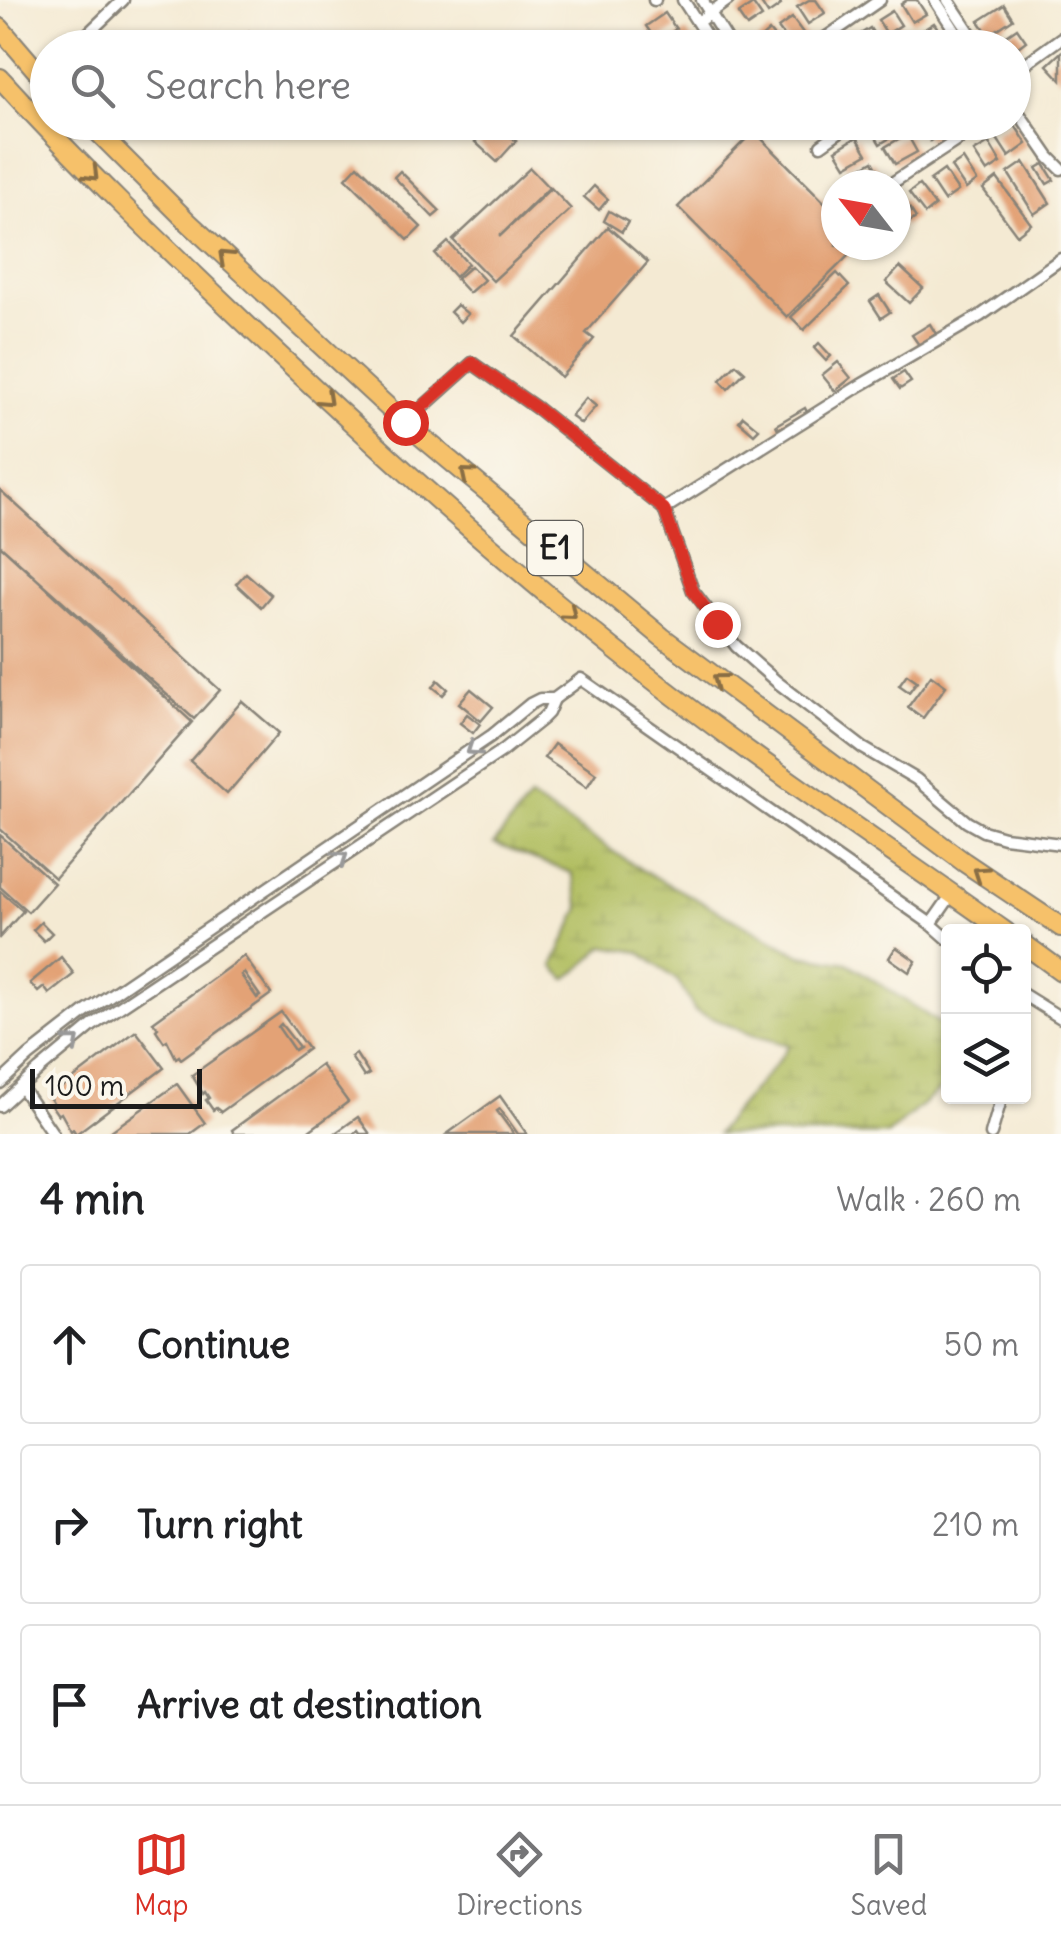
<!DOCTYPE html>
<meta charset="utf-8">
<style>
:root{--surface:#fff;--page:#f2f2f2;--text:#202124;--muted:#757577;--line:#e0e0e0;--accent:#d93025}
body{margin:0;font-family:Delius,sans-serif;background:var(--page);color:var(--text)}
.controls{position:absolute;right:30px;bottom:30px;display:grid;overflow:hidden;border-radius:10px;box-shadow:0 2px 8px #0004}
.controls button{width:90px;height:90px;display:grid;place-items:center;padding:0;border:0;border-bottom:2px solid var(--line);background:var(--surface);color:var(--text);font:50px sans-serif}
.compass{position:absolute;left:821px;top:170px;width:90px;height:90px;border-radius:50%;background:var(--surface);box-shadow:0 2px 8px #0004;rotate:301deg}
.scale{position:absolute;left:30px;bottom:25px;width:172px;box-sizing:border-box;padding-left:10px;border:5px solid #1c1c1c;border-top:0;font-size:28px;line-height:35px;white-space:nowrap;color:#1c1c1c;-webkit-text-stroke:8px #fbf7ec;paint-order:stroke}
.stop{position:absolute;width:30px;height:30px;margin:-22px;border:8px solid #d93025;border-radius:50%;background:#fff}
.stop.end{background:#d93025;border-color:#fff;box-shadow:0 2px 10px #0008}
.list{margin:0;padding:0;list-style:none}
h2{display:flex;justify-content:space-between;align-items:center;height:130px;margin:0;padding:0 40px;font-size:42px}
h2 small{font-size:32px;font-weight:400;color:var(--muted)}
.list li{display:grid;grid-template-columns:65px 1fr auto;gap:30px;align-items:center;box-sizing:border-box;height:160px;margin:0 20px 20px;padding:0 20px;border:2px solid var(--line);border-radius:10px}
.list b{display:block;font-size:38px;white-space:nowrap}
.list em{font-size:32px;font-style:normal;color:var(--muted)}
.icon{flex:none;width:55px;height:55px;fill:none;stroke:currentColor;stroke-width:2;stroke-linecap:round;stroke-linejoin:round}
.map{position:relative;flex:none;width:1061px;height:1134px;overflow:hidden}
.search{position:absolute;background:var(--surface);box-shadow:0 2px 8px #0004;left:30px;right:30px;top:30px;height:110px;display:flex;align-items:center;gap:25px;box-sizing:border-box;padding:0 35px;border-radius:55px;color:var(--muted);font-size:38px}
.sheet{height:670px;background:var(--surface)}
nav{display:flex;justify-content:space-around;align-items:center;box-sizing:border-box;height:140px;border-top:2px solid var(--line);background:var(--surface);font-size:28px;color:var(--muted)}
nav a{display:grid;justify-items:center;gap:5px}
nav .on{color:var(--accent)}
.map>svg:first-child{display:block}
.wetland{fill:url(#wetland-marsh);stroke:#666c3e;stroke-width:2.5}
.building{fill:#e3a276;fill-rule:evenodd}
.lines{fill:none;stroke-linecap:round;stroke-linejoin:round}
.street-casing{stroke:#888378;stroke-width:15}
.highway-casing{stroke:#888378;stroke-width:22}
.street{stroke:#fff;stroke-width:10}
.highway{stroke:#f6c16b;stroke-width:18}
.oneway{stroke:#896e44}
.oneway2{stroke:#999}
.route{stroke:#d93025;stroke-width:12}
.labels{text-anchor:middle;stroke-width:9;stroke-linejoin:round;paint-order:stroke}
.shield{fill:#fbf7ec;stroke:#5f5e5a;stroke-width:2.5}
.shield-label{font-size:32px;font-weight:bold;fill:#1c1c1c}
</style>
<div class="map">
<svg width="1061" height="1134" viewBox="0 0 1061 1134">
<defs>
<pattern id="wetland-marsh" width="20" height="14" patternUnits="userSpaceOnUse" patternTransform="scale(2.5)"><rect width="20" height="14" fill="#b0bd5f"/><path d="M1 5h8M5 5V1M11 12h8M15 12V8" fill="none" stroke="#97a252"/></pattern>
</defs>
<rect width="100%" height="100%" fill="#fbf7ec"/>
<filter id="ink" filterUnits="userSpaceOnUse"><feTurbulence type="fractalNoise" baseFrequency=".01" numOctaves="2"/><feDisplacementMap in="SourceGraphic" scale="20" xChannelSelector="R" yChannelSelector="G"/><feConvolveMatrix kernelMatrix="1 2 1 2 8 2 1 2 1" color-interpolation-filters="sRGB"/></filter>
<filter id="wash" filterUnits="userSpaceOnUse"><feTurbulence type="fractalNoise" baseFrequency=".0048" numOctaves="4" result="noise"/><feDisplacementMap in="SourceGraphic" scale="40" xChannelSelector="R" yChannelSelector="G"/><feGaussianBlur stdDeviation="2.25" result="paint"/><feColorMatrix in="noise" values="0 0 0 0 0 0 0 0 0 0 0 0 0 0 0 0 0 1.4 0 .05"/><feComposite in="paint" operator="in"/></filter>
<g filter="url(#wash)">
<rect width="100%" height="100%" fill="#f4ead3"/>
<!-- wetland -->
<path class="wetland" d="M 530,798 L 642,870 L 801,955 L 848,963 L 948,1029 L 948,1083 L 888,1134 L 717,1134 C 738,1102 769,1078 789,1045 L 752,1035 L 695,1011 L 678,981 L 640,952 L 604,946 L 581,968 L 566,979 L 553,966 L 580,908 L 572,873 L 494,844 Z"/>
<g id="blocks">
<!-- building -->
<g class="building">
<polygon points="759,0 778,0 781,5 768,14"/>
<polygon points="809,0 816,0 825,13 808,24 797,7"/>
<polygon points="907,0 917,0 926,14 912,22 901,4"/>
<polygon points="753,4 762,17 747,27 738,14"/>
<polygon points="1004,5 1013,19 989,35 979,21"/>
<polygon points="892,11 901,25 887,34 878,20"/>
<polygon points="665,13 676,29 657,42 646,26"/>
<polygon points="792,18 806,37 792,47 778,28"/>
<polygon points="934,23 944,37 931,47 920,32"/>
<polygon points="870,28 878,41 867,48 862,48 856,37"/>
<polygon points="1017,28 1026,41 1014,50 1014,48 998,48 995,43"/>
<polygon points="249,31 265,48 241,48 237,43"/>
<polygon points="769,31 783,48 761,48 757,42"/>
<polygon points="687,32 696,48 662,48"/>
<polygon points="913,37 920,48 897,48"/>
<polygon points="1061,52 1061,80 1047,65"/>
<polygon points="493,122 516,141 497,162 475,142"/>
<polygon points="568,122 593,122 581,135"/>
<polygon points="883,122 899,122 903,130 880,144 871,129"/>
<polygon points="922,122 952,122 953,125 930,141 918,125"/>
<polygon points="1013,122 1027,144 1009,157 994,134"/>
<polygon points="754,131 836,214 836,245 859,245 787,317 678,207"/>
<polygon points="907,134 917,152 895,164 885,147"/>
<polygon points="857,137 867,154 846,166 836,150"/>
<polygon points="989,143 1001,163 987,172 974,152"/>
<polygon points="963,159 977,181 966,189 951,167"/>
<polygon points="873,161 881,176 865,185 857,185 851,174"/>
<polygon points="1024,162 1050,203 1034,214 1008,173"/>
<polygon points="1044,164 1054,180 1047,184 1037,168"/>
<polygon points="358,165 421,227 408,240 346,178"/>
<polygon points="530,168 549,188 499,237 551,188 571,209 493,281 453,240"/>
<polygon points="944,170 958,191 944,201 930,180"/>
<polygon points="400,171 440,211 433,217 394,177"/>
<polygon points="997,178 1031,224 1017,235 983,189"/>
<polygon points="919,185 935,206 925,214 909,193"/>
<polygon points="594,186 608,199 599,210 584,197"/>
<polygon points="904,200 916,218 904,226 896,214 896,205"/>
<polygon points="609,211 628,222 622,232 604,221"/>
<polygon points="608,227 648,262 586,333 594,339 561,377 514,336"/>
<polygon points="448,242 468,264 455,277 435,254"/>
<polygon points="471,266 484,280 469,293 456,279"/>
<polygon points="900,267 923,288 909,303 886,282"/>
<polygon points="837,273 849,286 804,330 791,317"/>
<polygon points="879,295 890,312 881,318 870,301"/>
<polygon points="457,305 468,314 460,322 450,312"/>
<polygon points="930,324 936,334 919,345 912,335"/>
<polygon points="819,343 831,356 826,361 814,348"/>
<polygon points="838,362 851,378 835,391 822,375"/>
<polygon points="736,364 745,372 728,389 720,380"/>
<polygon points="904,372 911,382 900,389 893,379"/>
<polygon points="586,398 596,406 581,424 571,416"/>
<polygon points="805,408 807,412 778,429 776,425"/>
<polygon points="743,416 759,429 754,434 739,421"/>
<polygon points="0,490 220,690 194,719 1,546 192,722 55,878 0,829"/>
<polygon points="246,573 271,595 261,607 236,584"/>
<polygon points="907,674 917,681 909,692 899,685"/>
<polygon points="931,675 946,686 923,718 908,707"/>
<polygon points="438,680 448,689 443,695 433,687"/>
<polygon points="471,689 493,707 481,721 459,703"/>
<polygon points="242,701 279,733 227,794 190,761"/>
<polygon points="467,714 480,724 473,733 460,723"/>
<polygon points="554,744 596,773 587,787 544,758"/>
<polygon points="0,835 54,883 28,912 0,887"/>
<polygon points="0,891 23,911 0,937"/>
<polygon points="41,922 52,933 44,941 33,930"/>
<polygon points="896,947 916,961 909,972 889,958"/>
<path d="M 244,956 L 271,994 L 181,1059 L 179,1056 L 176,1058 L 167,1040 L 164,1042 L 156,1030 L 158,1028 L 153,1022 ZM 244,973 L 260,996 L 257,998 L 241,975 Z"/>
<polygon points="61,957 74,974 49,994 44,987 38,992 30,983"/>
<path d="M 281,1012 L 308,1049 L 221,1112 L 216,1108 L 213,1110 L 206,1100 L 209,1098 L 205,1092 L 203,1094 L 192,1075 ZM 281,1024 L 299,1047 L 294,1050 L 278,1027 Z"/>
<polygon points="136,1031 164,1068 76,1134 73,1129 71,1131 61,1113 58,1115 51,1105 53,1103 49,1097"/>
<polygon points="356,1054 369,1074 364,1077 351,1057"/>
<polygon points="321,1065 348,1102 305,1134 234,1134 232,1130"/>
<polygon points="177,1084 205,1123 190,1134 107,1134"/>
<polygon points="500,1096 527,1134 518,1134 500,1109 497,1111 514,1134 447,1134"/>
<polygon points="358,1117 370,1134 360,1134 358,1131 354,1134 334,1134"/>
</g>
</g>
</g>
<g filter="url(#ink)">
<use href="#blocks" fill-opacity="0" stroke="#888378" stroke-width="2.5"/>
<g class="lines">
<!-- street casing -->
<g class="street-casing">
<g id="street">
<polyline points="654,0 655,0"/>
<polyline points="683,0 714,48"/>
<polyline points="702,0 732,48"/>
<polyline points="935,0 966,48"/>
<polyline points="948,0 980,48"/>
<polyline points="698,22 728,0"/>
<polyline points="73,48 123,0"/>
<polyline points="811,48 880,0"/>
<polyline points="1014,72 1061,38"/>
<polyline points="1014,106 1049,157 1061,169"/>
<polyline points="821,145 853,122"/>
<polyline points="889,185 985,122"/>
<polyline points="405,423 472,363 538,409 664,509 693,591 736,646 777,682 863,748 916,779 967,822 983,831 1004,837 1061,844"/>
<polyline points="664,509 861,385 980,316 1061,259"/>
<polyline points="931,924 948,939"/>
<polyline points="1024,995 1061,1018"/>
<polyline points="0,1083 29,1056 84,1013 491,736 530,704 540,699 554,699 581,679 931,924 952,894"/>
<polyline points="21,1087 53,1134"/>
<polyline points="0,1106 39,1070 93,1025 502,751 542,719 548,713 554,699"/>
<polyline points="991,1134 1002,1096"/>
</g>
</g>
<!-- highway casing -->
<g class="highway-casing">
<g id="highway">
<polyline points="0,28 48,84"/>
<path d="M 0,78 C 78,164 162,244 246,324 C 365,436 486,547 614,649 C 739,750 874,838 1006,932"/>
<polyline points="88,122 187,221 405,423 662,637 964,862 1061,927"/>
<polyline points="1024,944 1061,971"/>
</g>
</g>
<!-- street -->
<use href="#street" class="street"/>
<!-- highway -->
<use href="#highway" class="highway"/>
</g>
<!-- one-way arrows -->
<defs><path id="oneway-chevron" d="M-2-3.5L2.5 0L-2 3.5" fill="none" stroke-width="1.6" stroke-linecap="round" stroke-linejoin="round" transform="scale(2.5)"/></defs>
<g class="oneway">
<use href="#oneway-chevron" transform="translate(92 174) rotate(45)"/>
<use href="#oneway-chevron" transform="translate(225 257) rotate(-137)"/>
<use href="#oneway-chevron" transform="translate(326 399) rotate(43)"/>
<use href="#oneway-chevron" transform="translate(467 474) rotate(-140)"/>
<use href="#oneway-chevron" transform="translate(570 613) rotate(40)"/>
<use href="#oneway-chevron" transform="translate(719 680) rotate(-143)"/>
<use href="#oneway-chevron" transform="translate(980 873) rotate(-146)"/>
</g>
<g class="oneway2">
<use href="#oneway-chevron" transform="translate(473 749) rotate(146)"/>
<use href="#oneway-chevron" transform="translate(341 858) rotate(-34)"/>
<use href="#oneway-chevron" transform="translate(73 1042) rotate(-40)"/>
</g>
</g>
<g class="lines" filter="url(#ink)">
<!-- route -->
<polyline class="route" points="405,422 472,363 538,409 664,509 693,591 717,624"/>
</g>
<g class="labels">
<!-- shield labels -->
<rect class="shield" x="527.5" y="521" width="55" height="54" rx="8"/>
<g class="shield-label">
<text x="555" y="559">E1</text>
</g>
</g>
</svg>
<div class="controls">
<button><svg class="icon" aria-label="locate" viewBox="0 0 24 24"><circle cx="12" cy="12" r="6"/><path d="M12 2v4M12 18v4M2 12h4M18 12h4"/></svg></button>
<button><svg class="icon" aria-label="layers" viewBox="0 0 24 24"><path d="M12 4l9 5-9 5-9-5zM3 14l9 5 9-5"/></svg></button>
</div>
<svg class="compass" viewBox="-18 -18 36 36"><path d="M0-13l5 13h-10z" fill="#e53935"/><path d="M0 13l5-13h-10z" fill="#757577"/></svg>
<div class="scale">100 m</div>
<div class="stop" style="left:405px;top:422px"></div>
<div class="stop end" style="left:717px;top:624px"></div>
<div class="search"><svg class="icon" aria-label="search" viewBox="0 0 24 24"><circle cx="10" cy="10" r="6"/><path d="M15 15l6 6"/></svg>Search here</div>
</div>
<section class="sheet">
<h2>4 min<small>Walk · 260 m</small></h2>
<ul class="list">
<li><svg class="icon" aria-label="ahead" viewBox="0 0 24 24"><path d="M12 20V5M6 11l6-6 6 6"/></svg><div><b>Continue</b></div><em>50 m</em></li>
<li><svg class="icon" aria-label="right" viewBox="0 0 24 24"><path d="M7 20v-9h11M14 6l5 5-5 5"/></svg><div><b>Turn right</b></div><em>210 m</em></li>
<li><svg class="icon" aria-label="arrive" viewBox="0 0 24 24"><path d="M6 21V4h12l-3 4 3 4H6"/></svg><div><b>Arrive at destination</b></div></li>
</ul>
</section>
<nav>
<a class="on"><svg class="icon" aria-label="map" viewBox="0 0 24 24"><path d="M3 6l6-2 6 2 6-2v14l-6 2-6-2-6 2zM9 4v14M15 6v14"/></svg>Map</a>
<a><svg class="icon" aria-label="directions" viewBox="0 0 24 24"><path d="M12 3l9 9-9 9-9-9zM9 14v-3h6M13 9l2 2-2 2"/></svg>Directions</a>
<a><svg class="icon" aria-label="saved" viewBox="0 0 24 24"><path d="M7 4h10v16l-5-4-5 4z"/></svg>Saved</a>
</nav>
